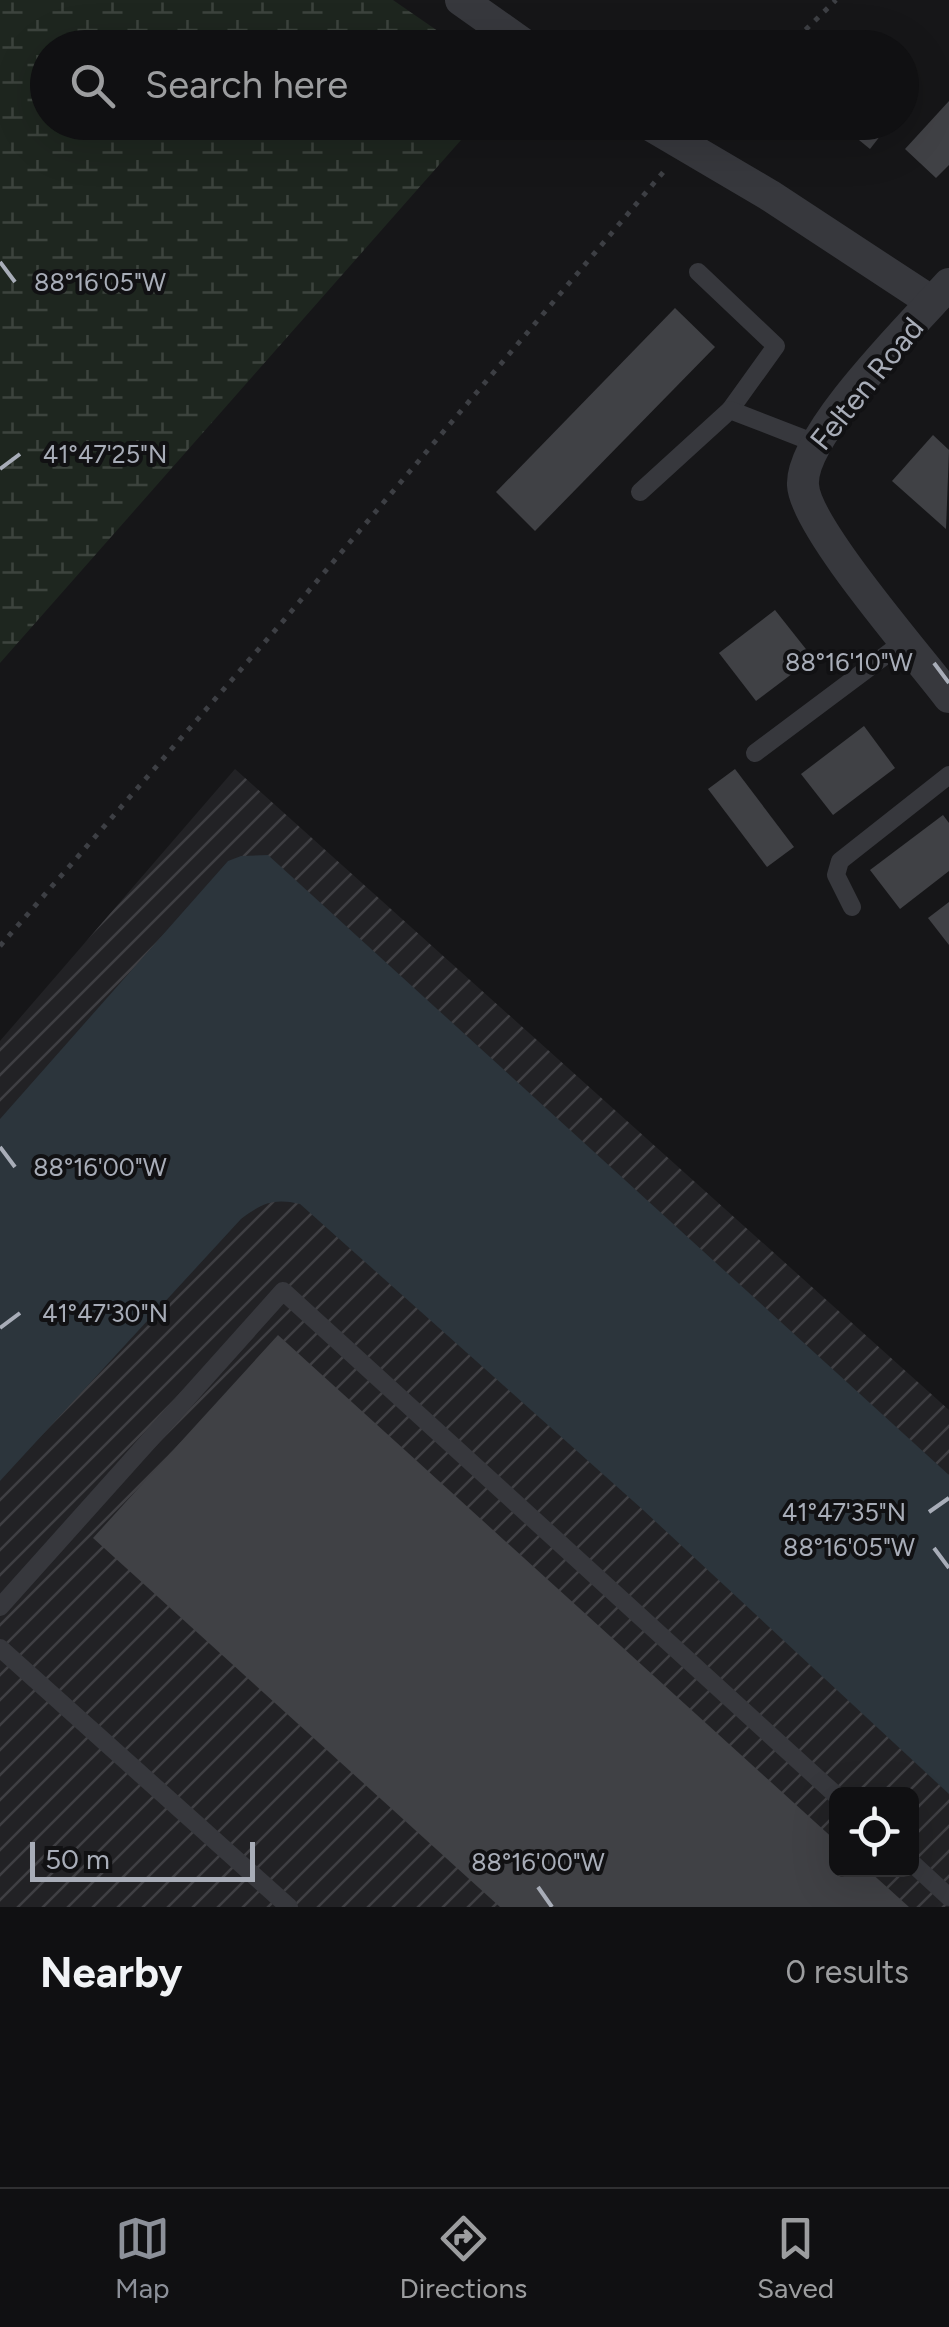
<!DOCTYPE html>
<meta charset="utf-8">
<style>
:root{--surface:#101012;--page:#1e1e20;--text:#f1f3f6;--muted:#9c9d9f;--line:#303032;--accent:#8c9099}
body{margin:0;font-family:Figtree,sans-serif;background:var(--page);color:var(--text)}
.controls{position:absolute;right:30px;bottom:30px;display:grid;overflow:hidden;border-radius:15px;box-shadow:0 10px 40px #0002}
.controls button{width:90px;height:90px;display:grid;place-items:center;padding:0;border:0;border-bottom:2px solid var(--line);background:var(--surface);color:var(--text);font:50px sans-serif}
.scale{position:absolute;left:30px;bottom:25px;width:225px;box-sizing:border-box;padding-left:10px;border:5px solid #a8adb8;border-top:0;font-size:28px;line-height:35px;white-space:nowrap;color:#a8adb8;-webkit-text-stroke:8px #111113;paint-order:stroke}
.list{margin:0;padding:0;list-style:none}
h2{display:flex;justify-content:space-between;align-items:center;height:130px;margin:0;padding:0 40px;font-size:42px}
h2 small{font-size:32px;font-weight:400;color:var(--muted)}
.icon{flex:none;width:55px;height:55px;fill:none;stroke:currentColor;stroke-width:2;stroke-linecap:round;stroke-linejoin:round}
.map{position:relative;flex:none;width:949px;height:1907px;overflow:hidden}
.search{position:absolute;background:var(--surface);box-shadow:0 10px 40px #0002;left:30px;right:30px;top:30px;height:110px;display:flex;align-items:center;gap:25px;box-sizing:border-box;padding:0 35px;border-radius:55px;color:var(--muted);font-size:38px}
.sheet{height:280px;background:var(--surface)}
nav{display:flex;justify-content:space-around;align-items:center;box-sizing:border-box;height:140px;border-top:2px solid var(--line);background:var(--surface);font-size:28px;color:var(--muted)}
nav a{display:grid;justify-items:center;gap:5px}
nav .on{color:var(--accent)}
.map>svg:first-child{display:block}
.industrial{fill:url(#industrial-furrows);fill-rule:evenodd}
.wetland{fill:url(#wetland-marsh)}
.water{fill:#2c353c}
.building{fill:#404145}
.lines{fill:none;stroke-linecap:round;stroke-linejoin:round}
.path{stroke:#3d3f44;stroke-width:5;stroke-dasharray:5 8;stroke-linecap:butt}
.service{stroke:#37383d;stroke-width:18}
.minor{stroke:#37383d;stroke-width:32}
.ticks{fill:none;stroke:#a8adb8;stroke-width:4}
.labels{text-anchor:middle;stroke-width:8;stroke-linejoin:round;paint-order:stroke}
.street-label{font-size:30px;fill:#a8adb8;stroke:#111113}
.ticks-label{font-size:25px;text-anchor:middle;fill:#a8adb8;stroke:#111113;stroke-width:8;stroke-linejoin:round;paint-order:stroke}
</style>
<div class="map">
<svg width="949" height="1907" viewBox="0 0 949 1907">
<defs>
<pattern id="industrial-furrows" width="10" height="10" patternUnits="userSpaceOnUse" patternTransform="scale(2.5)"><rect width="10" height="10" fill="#222225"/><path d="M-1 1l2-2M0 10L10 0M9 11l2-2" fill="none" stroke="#3f3f43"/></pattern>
<pattern id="wetland-marsh" width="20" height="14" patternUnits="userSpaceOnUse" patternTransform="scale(2.5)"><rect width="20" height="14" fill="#1e261f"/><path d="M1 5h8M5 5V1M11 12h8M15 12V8" fill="none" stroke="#3c433d"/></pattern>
</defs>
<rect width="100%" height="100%" fill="#161618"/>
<!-- industrial -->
<path class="industrial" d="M 235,769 L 949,1410 L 949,1907 L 0,1907 L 0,1041 ZM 836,1794 L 912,1794 L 912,1870 L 836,1870 Z"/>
<!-- wetland -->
<polygon class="wetland" points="0,0 393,0 461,47 48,48 48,122 476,123 0,663"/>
<!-- water -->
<path class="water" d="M 268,855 L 949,1475 L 949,1794 L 642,1509 L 300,1204 C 274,1198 262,1203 241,1219 L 0,1481 L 0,1119 L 228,861 L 241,856 Z"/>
<!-- building -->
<g class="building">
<polygon points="949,101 949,165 936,178 905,149"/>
<polygon points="847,122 891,122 870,149 843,127"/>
<polygon points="675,308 715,347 535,531 496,492"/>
<polygon points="933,435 949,450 946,529 892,481"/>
<polygon points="775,610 813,658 756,701 719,653"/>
<polygon points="864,726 895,768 833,815 801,774"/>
<polygon points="735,769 794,847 767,867 708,789"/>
<polygon points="943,815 949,823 949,871 900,909 870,870"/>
<polygon points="949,902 949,945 928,918"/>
<polygon points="278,1335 836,1841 836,1870 868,1870 909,1907 500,1907 93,1538"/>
</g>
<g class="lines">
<!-- path -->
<g class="path">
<polyline points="787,48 836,0"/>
<polyline points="726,135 736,122"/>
<polyline points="0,946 284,620 665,170"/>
</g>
<!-- service -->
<g class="service">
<polyline points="698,272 776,346 730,410"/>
<polyline points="640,492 730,410 815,443"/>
<polyline points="755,753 906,640"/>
<polyline points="852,907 836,875 840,861 949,775"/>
<polyline points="0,1607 283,1291 836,1795"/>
<polyline points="0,1648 289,1907"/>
<polyline points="912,1863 949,1897"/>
</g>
<!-- minor -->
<g class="minor">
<polyline points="461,0 529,48"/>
<polyline points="645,122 769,195 932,302"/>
<path d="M 949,284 C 914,323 800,435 803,485 C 805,527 918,656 949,697"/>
</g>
</g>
<!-- ticks -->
<path class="ticks" d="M 0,262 L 15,282M 0,469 L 20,454M 934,663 L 949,683M 0,1147 L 15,1167M 0,1328 L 20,1313M 929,1512 L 949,1498M 934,1548 L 949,1568M 538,1887 L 552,1907"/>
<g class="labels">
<!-- street labels -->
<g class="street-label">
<text transform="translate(867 384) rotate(-51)" y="10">Felten Road</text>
</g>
</g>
<g class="ticks-label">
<text x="100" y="291">88°16'05"W</text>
<text x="105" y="463">41°47'25"N</text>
<text x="849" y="671">88°16'10"W</text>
<text x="100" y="1176">88°16'00"W</text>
<text x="105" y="1322">41°47'30"N</text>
<text x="844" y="1521">41°47'35"N</text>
<text x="849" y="1556">88°16'05"W</text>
<text x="538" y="1871">88°16'00"W</text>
</g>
</svg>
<div class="controls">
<button><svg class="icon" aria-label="locate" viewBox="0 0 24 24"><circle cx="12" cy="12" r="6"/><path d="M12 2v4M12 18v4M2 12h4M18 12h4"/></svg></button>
</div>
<div class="scale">50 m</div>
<div class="search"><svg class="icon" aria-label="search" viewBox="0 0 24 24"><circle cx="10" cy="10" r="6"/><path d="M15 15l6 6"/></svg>Search here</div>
</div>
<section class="sheet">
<h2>Nearby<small>0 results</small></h2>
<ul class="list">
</ul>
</section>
<nav>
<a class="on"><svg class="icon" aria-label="map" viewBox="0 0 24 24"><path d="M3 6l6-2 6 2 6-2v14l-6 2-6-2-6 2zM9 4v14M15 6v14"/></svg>Map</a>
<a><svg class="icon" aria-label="directions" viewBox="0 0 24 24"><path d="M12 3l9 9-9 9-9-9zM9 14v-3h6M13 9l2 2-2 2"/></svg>Directions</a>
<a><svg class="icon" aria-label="saved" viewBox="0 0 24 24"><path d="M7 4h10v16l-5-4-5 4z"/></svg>Saved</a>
</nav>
